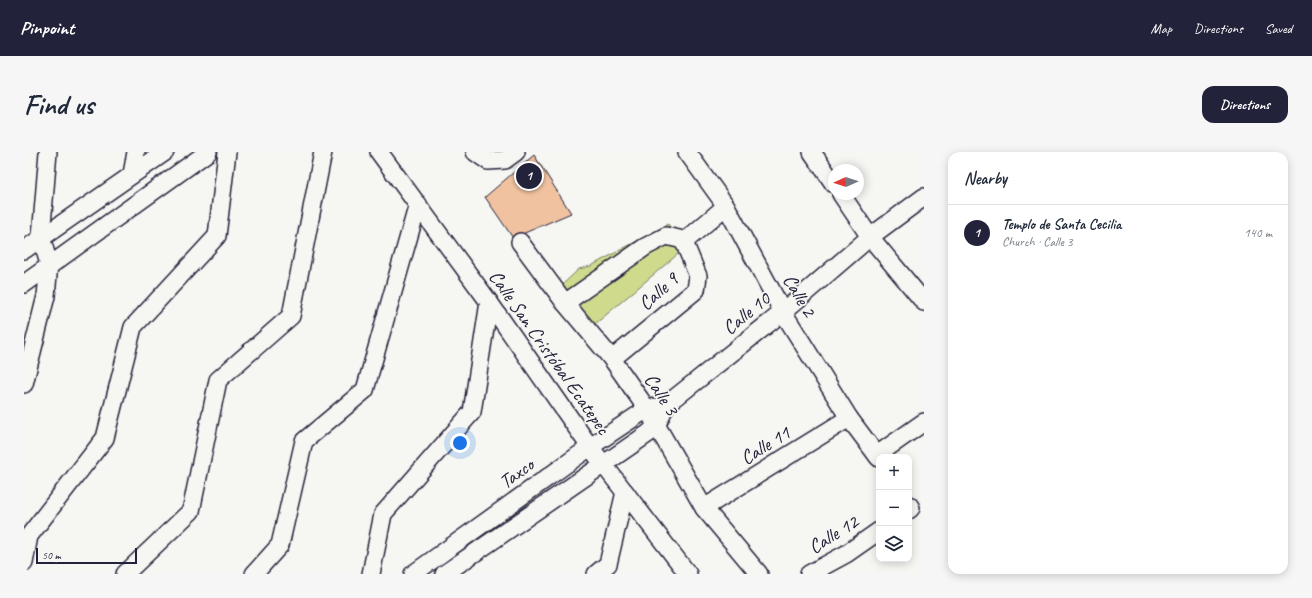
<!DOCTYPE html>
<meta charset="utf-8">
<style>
:root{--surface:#fff;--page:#f6f6f7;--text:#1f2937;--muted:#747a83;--line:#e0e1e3;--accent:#22223b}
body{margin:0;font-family:Caveat,sans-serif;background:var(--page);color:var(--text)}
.controls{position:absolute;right:12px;bottom:12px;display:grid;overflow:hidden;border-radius:8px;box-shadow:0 2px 10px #0003}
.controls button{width:36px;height:36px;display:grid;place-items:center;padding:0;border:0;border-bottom:1px solid var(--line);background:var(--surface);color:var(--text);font:20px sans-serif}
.compass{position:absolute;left:804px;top:12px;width:36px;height:36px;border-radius:50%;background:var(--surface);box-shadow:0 2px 10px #0003;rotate:267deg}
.scale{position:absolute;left:12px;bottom:10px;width:101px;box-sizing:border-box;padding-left:4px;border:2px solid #22223b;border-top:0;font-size:11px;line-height:14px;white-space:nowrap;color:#22223b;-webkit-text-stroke:3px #f6f6f2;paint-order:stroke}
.you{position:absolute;left:436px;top:291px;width:14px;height:14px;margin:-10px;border:3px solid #fff;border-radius:50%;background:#1a73e8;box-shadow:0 0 0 6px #1a73e833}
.badge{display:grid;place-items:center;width:26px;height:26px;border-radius:50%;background:var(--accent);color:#fff;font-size:13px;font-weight:700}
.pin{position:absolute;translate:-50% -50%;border:2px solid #fff;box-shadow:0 1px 4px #0006}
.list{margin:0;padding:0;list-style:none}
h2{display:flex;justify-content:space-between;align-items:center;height:52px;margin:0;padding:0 16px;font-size:17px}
h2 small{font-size:13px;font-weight:400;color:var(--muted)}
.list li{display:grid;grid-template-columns:26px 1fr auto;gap:12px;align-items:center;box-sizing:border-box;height:56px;padding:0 16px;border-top:1px solid var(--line)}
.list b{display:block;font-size:15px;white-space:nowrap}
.list p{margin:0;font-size:13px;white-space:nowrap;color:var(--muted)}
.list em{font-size:13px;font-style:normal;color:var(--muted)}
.icon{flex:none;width:22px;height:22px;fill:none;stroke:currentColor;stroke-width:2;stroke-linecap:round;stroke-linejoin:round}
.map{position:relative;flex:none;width:900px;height:422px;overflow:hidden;border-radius:12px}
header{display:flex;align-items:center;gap:24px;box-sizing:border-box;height:56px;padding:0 20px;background:var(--accent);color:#fff}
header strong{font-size:19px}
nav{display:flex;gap:22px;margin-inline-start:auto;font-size:14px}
.intro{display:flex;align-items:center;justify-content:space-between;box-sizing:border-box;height:96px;padding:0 24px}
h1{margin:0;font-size:28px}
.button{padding:10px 18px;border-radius:12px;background:var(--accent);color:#fff;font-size:14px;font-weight:700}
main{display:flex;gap:24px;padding:0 24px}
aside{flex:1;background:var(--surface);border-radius:12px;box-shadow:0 2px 10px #0003}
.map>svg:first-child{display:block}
.green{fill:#cfda8d;stroke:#787e64}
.building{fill:#f0c2a0;stroke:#22223b}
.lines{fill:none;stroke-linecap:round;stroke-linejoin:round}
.minor-casing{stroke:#22223b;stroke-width:20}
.minor{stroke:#f6f6f2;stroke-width:17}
.labels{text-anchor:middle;stroke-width:3.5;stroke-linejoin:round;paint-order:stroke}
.street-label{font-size:20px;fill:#22223b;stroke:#f6f6f2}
</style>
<header>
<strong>Pinpoint</strong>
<nav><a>Map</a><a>Directions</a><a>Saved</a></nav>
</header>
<div class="intro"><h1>Find us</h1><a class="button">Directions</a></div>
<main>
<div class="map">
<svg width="900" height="422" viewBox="0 0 900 422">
<rect width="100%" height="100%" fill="#f6f6f2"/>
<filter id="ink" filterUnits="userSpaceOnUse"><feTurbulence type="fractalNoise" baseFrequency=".025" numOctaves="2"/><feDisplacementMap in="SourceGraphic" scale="8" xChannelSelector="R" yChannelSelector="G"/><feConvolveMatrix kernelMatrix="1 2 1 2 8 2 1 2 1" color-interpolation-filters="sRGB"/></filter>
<g filter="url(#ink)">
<!-- green -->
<polygon class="green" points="644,72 661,96 570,173 538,133 555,117 567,114"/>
<!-- building -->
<polygon class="building" points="510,3 547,61 489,86 461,45"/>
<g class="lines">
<!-- minor casing -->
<g class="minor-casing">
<g id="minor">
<polyline points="355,0 465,150 566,295 664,422"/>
<polyline points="451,0 464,9 481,8 492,0"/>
<polyline points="663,0 702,54 759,160 825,266 855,306"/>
<polyline points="788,0 810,32"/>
<polyline points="108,22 112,0"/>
<polyline points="817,42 846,85 900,150"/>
<polyline points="496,90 541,151 588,207 623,257 680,356 735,422"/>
<polyline points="660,90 702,54"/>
<polyline points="0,98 141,0"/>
<polyline points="0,132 184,0"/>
<polyline points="541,151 621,95 642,84 655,87 660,90 674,124 672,138 588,207"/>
<polyline points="0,232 22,144 25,112 17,85 24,0"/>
<polyline points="853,303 900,270"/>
<polyline points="885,353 887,356 885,358"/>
<polyline points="680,356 825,266"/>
<polyline points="0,411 5,384 81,286 109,175 193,84 203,0"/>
<polyline points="101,422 167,359 194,228 267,164 299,0"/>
<polyline points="230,422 256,393 280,289 341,238 394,52"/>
<polyline points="347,422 359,362 448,260 465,150"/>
<polyline points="389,422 566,295 623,257 632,255"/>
<polyline points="420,422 625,281 632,274 642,253 759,160 846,85 900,45"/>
<polyline points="572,422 584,412 601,340"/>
<polyline points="785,422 822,402 855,379"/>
</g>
</g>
<!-- minor -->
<use href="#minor" class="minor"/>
</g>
</g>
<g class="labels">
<!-- street labels -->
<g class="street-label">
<text transform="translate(634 139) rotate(-42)" y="7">Calle 9</text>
<text transform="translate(776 143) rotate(60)" y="7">Calle 2</text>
<text transform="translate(722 161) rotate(-39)" y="7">Calle 10</text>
<text transform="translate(526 200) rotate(55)" y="7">Calle San Cristóbal Ecatepec</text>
<text transform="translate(638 242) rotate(57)" y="7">Calle 3</text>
<text transform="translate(741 293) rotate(-32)" y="7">Calle 11</text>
<text transform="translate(492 321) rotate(-36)" y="7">Taxco</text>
<text transform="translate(809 382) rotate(-32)" y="7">Calle 12</text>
</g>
</g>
</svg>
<div class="controls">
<button>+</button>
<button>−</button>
<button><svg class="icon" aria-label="layers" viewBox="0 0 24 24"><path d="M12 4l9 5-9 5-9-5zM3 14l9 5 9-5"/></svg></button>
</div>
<svg class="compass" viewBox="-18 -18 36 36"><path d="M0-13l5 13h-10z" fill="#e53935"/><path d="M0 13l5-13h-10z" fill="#747a83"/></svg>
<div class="scale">50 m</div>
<div class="you"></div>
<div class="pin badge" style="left:505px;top:24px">1</div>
</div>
<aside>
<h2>Nearby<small></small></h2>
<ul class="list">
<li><span class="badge">1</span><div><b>Templo de Santa Cecilia</b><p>Church · Calle 3</p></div><em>140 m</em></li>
</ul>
</aside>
</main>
